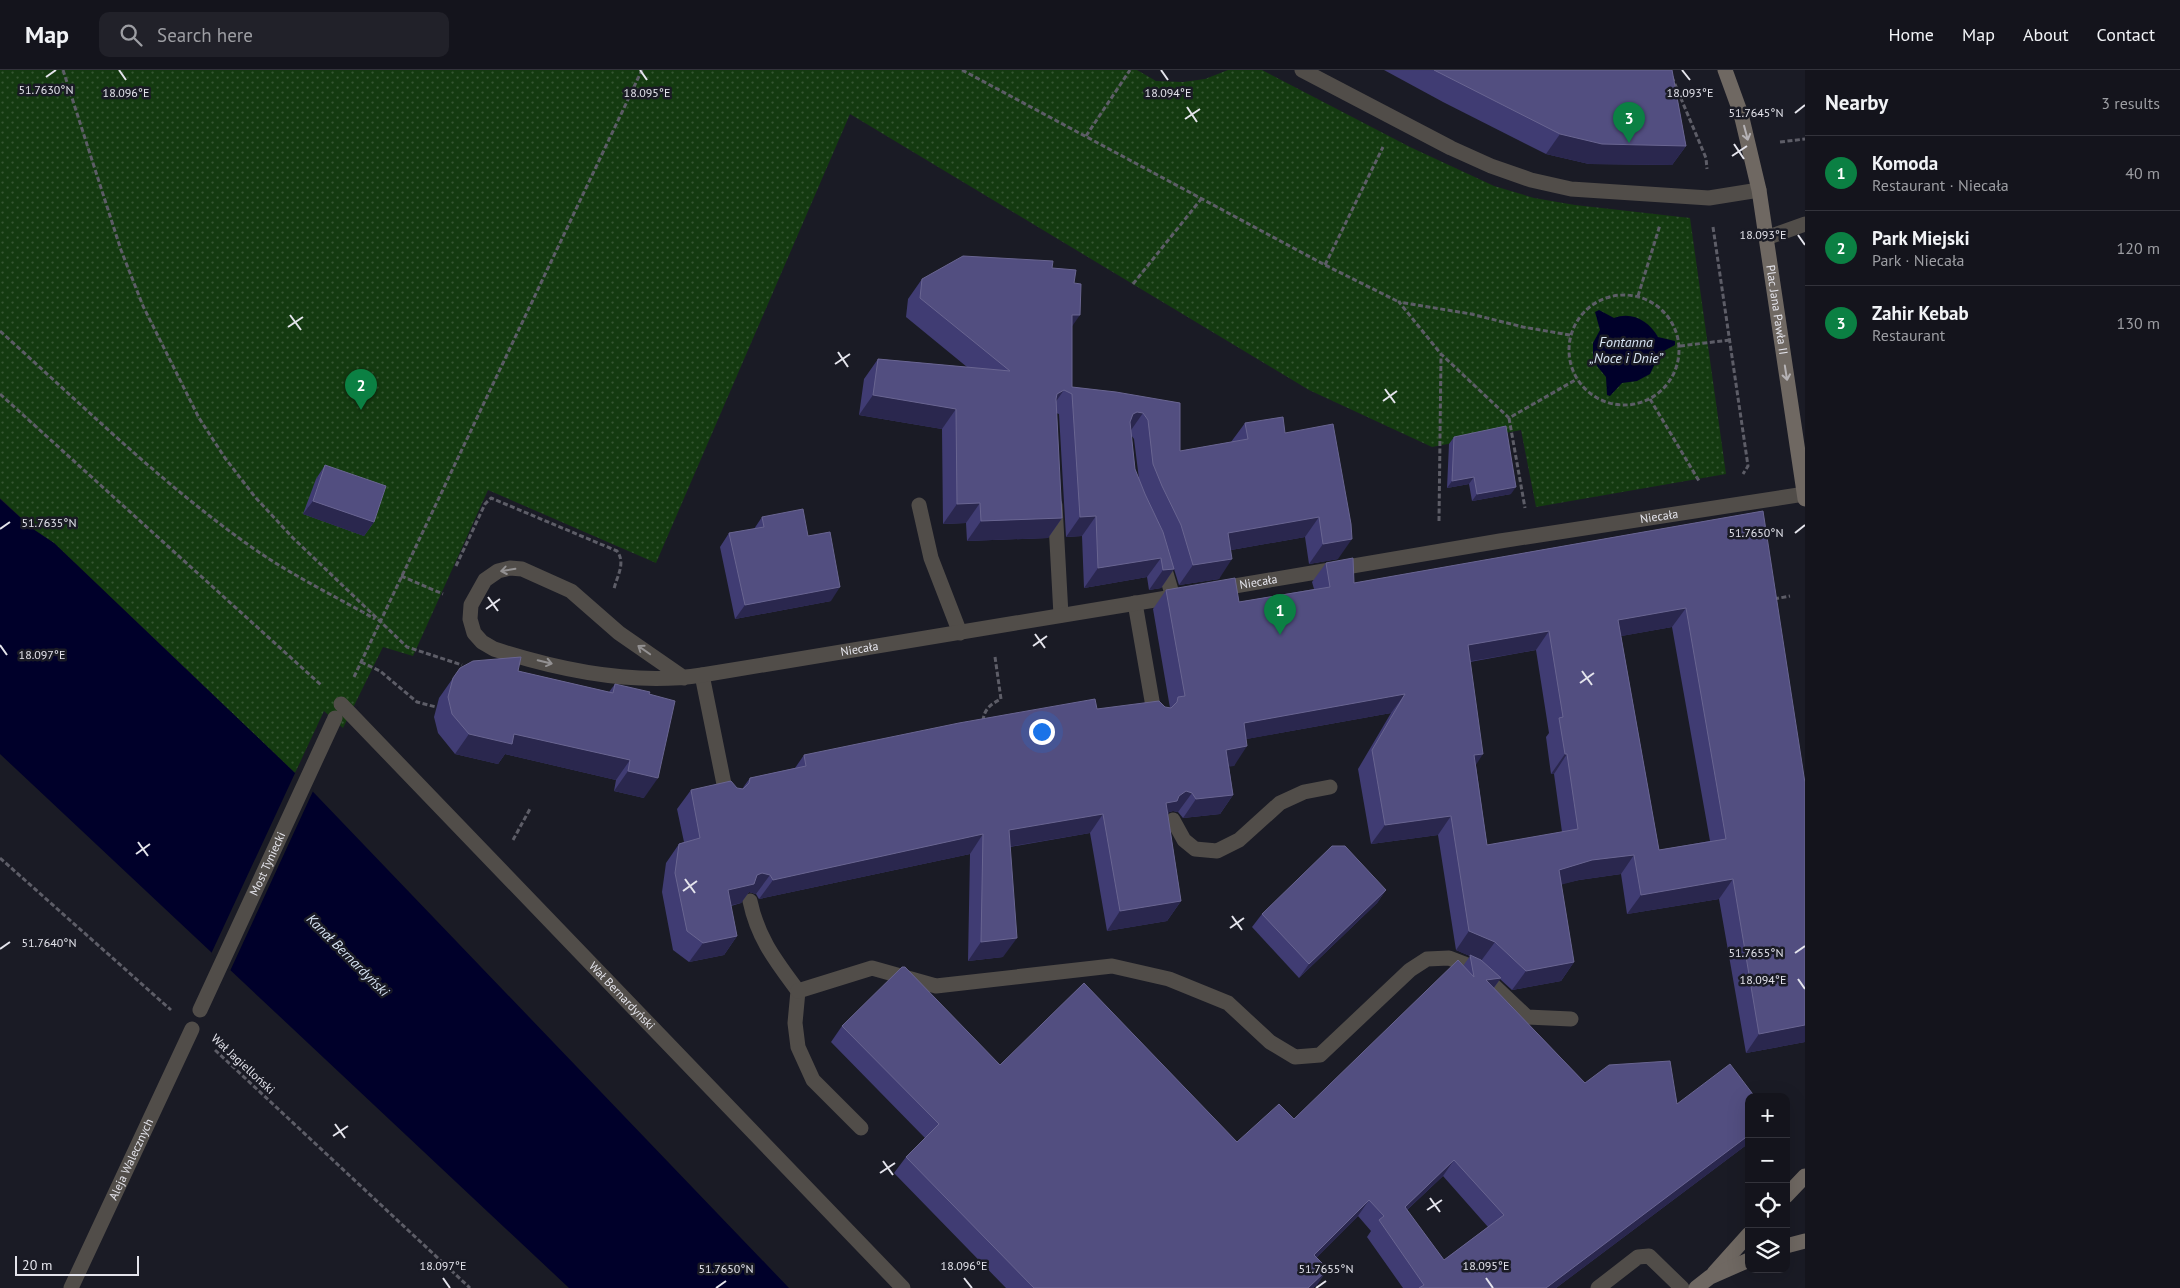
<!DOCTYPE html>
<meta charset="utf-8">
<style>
:root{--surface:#14141c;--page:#212129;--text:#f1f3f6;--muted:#9d9ea3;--line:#33333b;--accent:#0b8043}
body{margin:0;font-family:"PT Sans",sans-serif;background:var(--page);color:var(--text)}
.controls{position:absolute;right:15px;bottom:15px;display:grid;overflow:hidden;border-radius:10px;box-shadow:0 5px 20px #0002}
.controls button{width:45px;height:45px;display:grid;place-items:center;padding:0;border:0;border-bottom:1px solid var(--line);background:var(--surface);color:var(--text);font:25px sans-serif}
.scale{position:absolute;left:15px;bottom:12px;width:124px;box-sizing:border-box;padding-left:5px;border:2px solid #e4e4ec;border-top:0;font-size:14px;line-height:18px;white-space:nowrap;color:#e4e4ec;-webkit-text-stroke:4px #1a1b25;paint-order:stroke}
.you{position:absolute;left:1041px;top:661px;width:18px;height:18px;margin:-12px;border:4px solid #fff;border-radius:50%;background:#1a73e8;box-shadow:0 0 0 8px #1a73e833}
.badge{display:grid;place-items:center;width:32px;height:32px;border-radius:50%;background:var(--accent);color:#fff;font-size:16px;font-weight:700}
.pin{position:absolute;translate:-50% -41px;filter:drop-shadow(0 1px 2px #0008)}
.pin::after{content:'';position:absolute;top:26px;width:18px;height:15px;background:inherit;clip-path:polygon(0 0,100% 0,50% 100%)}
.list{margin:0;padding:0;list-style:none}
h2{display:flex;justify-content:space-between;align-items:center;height:65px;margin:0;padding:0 20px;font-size:21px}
h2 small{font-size:16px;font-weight:400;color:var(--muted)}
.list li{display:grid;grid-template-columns:32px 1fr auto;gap:15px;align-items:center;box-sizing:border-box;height:75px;padding:0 20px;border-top:1px solid var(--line)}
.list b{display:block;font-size:19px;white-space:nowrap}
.list p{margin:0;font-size:16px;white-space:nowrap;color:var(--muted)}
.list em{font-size:16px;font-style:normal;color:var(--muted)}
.icon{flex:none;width:28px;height:28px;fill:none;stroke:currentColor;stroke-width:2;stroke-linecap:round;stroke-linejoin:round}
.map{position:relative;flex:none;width:1805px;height:1218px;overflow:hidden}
header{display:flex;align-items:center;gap:30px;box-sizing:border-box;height:70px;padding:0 25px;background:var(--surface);border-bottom:1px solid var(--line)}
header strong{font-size:24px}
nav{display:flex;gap:28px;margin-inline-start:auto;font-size:18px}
.search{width:350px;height:45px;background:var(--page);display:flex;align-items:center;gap:12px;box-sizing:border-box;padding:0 18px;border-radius:10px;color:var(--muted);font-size:19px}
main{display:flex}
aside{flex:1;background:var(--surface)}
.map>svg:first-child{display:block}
.park{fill:url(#park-dots)}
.water{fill:#00002a}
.pier{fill:#1a1b25}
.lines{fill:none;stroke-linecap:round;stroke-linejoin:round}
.path{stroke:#5d5d67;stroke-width:3;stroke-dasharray:5 2.5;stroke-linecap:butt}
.lane{stroke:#514d49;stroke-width:15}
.street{stroke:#514d49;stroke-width:15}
.secondary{stroke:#6f6862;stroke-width:15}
.wall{fill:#403c73;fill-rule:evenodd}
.shaded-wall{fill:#2a274e}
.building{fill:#524e80;stroke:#696591;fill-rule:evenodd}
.oneway{stroke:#b5b2b5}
.oneway2{stroke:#939192}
.ticks{fill:none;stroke:#e4e4ec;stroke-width:2}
.labels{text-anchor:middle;stroke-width:5;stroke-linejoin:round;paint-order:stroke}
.street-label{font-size:12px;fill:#e4e4ec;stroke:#1a1b25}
.water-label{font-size:14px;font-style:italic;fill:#d8e5f5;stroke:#1a1b25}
.ticks-label{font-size:12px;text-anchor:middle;fill:#e4e4ec;stroke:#1a1b25;stroke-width:5;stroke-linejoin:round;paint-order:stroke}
</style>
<header>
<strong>Map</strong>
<div class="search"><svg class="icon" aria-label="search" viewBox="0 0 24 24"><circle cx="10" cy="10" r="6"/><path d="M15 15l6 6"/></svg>Search here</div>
<nav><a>Home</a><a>Map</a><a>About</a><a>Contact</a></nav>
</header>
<main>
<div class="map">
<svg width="1805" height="1218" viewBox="0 0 1805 1218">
<defs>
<pattern id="park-dots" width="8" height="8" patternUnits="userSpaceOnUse" patternTransform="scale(1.25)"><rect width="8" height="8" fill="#143a10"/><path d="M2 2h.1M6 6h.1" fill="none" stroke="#365633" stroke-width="1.8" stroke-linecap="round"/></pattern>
</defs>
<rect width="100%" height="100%" fill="#1a1b25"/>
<!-- park -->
<polygon class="park" points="0,0 1137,0 1156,11 1183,12 1205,9 1228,0 1262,0 1410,77 1494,116 1534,128 1575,135 1690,148 1726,404 1536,437 1521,360 1432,377 1309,320 850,44 656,493 488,420 413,586 383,577 343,658 324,641 295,703 54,473 33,459 0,428"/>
<!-- water -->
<g class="water">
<path d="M 1599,240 L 1614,248 C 1632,241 1649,251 1658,267 L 1675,271 L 1675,275 L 1660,283 L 1650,304 L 1637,311 L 1622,313 L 1610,326 L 1607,325 L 1606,307 L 1597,296 L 1593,285 L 1593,273 L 1600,260 L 1595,242 Z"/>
<polygon points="0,429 33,459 54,473 295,703 789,1218 569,1218 0,684"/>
</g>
<!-- pier -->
<polygon class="pier" points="296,701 314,719 230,901 211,884"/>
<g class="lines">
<!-- path -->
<g class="path">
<polyline points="63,0 121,180 143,236 199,348 225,388 255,427 293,468 407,577 462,595"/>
<polyline points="962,0 1325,195 1399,232"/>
<polyline points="1669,0 1706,88 1707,99"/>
<polyline points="1086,66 1130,0"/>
<polyline points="1780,72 1805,69"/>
<polyline points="1713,157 1748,396 1743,404"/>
<polyline points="1325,195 1383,77"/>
<polyline points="1133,214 1202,128"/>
<circle cx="1624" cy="280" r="55"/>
<polyline points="1638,226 1660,155"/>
<path d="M 0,261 C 81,334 161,413 250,476 C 289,504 333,525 375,549"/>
<polyline points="1570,265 1523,257 1471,244 1399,232 1441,284 1509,348 1577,309"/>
<polyline points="1680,276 1730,270"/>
<polyline points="0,324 321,615"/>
<polyline points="1650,329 1699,411"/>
<polyline points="1509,348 1525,438"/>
<polyline points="1439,451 1441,285"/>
<path d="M 456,496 L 485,434 L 491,428 L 617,481 C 626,493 617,506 614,519"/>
<polyline points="401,506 443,524"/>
<polyline points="1774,529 1790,526"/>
<polyline points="361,592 380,601 417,632 436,637"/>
<polyline points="354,607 642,0"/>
<path d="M 983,651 C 984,639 991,634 1001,629 L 995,587"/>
<polyline points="513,770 531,737"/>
<polyline points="0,788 171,940"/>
<polyline points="215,980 470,1218"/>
</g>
<!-- lane -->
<g class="lane">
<polyline points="1302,0 1451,78 1491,96 1531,110 1571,119 1709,128 1759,120"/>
<polyline points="919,435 931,488 960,563"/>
<polyline points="1055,435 1061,545"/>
<polyline points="1162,490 1173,527"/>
<polyline points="1135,533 1155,648"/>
<polyline points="702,605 727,729"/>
<path id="s1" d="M 341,634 L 903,1218"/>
<polyline points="1173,750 1184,770 1195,779 1217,781 1239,770 1280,733 1304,722 1330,717"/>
<path d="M 750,831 C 758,869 776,891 798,921 L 795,953 L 798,977 L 813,1010 L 861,1058"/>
<polyline points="798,921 872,898 936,916 1112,896 1169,909 1228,933 1270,972 1295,987 1320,985 1410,900 1427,889 1449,888 1475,898 1527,947 1571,949"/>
<polyline points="1598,1218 1638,1187 1649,1186 1682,1218"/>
</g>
<!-- street -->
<g class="street">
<polyline points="1766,168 1805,154"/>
<path id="s2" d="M 1217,519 L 1500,471 L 1805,424"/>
<path id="s3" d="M 684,608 L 619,563 L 571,521 L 522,499 L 510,498 L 498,501 L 485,510 L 471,535 L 470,549 L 474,563 L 482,572 L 494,579 C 559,600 633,616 702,605 L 1179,526"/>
<path id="s4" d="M 200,940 L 335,648"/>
<path id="s5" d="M 71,1218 L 192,959"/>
</g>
<!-- secondary -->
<g class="secondary">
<path id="s6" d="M 1725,0 L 1741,44 L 1759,120 L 1805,429"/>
<polyline points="1786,1126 1805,1106"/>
<polyline points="1786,1176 1805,1171"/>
<polyline points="1714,1203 1749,1164"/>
<polyline points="1696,1218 1710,1207 1749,1190"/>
</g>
</g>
<!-- wall -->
<g class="wall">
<polygon points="1384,0 1672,0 1686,76 1672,95 1589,94 1546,84 1443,32"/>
<path d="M 1052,198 L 1074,213 L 1072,256 L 1072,317 L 1180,333 L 1180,381 L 1231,372 L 1245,353 L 1285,363 L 1338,489 L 1309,494 L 1305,467 L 1231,480 L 1219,509 L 1179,515 L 1174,499 L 1161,518 L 1149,520 L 1147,507 L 1084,518 L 1082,466 L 1066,467 L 1059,344 L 1056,343 L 1062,448 L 1048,468 L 967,471 L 966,453 L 943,454 L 942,359 L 859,345 L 864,309 L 878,289 L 967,297 L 906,247 L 908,229 L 922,209 ZM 1131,365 L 1134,369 L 1139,409 L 1135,399 Z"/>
<polygon points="1454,367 1511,424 1472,431 1469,414 1447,418 1449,374"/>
<polygon points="325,395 374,452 364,466 303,444 316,409"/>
<path d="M 1763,441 L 1805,972 L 1746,983 L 1719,829 L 1627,844 L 1621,804 L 1579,810 L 1561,814 L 1574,892 L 1561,911 L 1512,920 L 1500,909 L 1494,918 L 1585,1013 L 1677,1034 L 1749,1027 L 1749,1073 L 1556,1218 L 1403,1218 L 1367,1167 L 1371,1161 L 1358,1146 L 1317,1187 L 1317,1215 L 1313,1218 L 1006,1218 L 894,1103 L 906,1087 L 925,1068 L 831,972 L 842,956 L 1000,995 L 1237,1072 L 1294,1049 L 1463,896 L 1470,886 L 1456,880 L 1438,765 L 1371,774 L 1358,699 L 1391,643 L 1246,669 L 1234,696 L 1229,696 L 1233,725 L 1220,744 L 1183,748 L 1178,742 L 1173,741 L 1169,742 L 1168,745 L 1181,831 L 1167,851 L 1107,861 L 1090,763 L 1010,777 L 1003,887 L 968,891 L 970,784 L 759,829 L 756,824 L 749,822 L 741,833 L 731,836 L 737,866 L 724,885 L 689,892 L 673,880 L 662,822 L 666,793 L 679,774 L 684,772 L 677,739 L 691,720 L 742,719 L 750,708 L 795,698 L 804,685 L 1097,639 L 1170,638 L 1153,539 L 1166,520 L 1239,532 L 1314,519 L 1312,512 L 1326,493 L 1354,513 ZM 1672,557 L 1710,771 L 1659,780 L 1621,566 ZM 1536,580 L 1549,663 L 1546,667 L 1551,704 L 1554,704 L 1562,762 L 1487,775 L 1476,696 L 1470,592 ZM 1443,1106 L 1488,1157 L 1444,1190 L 1407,1140 Z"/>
<polygon points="762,447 808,466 831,531 735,549 720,477 729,463 754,459"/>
<polygon points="460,598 518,601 609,622 615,614 649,624 644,728 614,721 616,710 505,684 498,694 455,684 438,663 434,647 439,628"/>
<polygon points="1386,820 1377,833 1299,908 1252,857 1262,844"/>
</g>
<!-- shaded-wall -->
<g class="shaded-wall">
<polygon points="1560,64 1686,76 1672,95 1589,94 1546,84"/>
<polygon points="1072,245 1080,245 1066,265"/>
<polygon points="1064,320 1050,340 1057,324"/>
<polygon points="873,325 956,339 942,359 859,345"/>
<polygon points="1137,342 1143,343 1129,363 1123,362 1133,344"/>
<polygon points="1474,407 1469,414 1447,418 1452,411"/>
<polygon points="1516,417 1511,424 1472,431 1477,424"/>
<polygon points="313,431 374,452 364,466 303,444"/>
<polygon points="980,433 966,453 943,454 957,434"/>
<polygon points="1096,446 1082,466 1066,467 1080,447"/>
<polygon points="1319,447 1305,467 1214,483 1228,463"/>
<polygon points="1062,448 1048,468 967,471 981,451"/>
<polygon points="1352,469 1338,489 1309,494 1323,474"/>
<polygon points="1161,488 1147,507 1084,518 1098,498"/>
<polygon points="1232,489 1219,509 1179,515 1193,495"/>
<polygon points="1174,499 1161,518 1149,520 1163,500"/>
<polygon points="840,517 831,531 735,549 745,535"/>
<polygon points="1686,538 1672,557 1605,569 1618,550"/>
<polygon points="1549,561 1536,580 1454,594 1468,575"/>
<polygon points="1405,624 1391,643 1230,672 1244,653"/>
<polygon points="469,664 514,664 630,690 616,710 505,684 498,694 455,684"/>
<polygon points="1247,676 1234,696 1213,699 1226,680"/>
<polygon points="1483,684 1470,704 1474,685"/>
<polygon points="1565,684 1567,684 1554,704 1551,704"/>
<polygon points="628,701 658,708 644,728 614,721"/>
<polygon points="1186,721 1192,723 1178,742 1173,741 1169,742 1164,751 1166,733"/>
<polygon points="1233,725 1220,744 1183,748 1196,729"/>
<polygon points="1103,744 1090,763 995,779 1009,760"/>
<polygon points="1451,746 1438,765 1371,774 1385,755"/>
<polygon points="983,764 970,784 759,829 773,810"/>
<polygon points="1634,785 1621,804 1579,810 1545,819 1559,800 1592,790"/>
<polygon points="762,803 770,805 756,824 749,822 741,833 715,839 728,820"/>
<polygon points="1733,809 1719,829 1627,844 1641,825"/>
<polygon points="1386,820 1377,833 1299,908 1309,894"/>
<polygon points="1181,831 1167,851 1107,861 1120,841"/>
<polygon points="1469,861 1495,872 1481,891 1456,880"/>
<polygon points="737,866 724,885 689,892 703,873"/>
<polygon points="1017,868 1003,887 968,891 981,872"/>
<polygon points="1574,892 1561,911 1512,920 1526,901"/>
<polygon points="1501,908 1489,924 1486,910"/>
<polygon points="1805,955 1805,972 1746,983 1759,964"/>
<polygon points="1749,1065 1749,1073 1556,1218 1546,1218"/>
<polygon points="1454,1090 1443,1106 1393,1153 1405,1137"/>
<polygon points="1369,1130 1358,1146 1303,1201 1314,1185"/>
<polygon points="1328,1199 1317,1215 1313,1218 1308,1218"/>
</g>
<!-- building -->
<g class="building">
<polygon points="1434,0 1672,0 1686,76 1602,74 1560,64"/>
<polygon points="963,186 1053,191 1052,198 1076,200 1074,213 1081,214 1080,245 1072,245 1072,317 1116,322 1180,333 1180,381 1248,369 1245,353 1283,347 1285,363 1333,354 1351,454 1352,469 1323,474 1319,447 1228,463 1232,489 1193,495 1181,455 1162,416 1153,394 1148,350 1143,343 1137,342 1133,344 1130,352 1135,399 1145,424 1163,462 1174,499 1163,500 1161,488 1098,498 1096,446 1080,447 1072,324 1064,320 1057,324 1056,329 1062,448 981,451 980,433 957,434 956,339 873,325 878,289 1010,301 920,228 922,209"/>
<polygon points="1506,356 1516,417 1477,424 1474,407 1452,411 1454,367"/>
<polygon points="325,395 386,416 374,452 313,431"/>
<polygon points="803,439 808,466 830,462 840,517 745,535 729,463 764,457 762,447"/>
<path d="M 1763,441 L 1805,713 L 1805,955 L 1759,964 L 1733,809 L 1641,825 L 1634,785 L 1592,790 L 1559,800 L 1574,892 L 1526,901 L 1495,872 L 1469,861 L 1451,746 L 1385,755 L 1372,680 L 1405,624 L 1244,653 L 1247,676 L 1226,680 L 1233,725 L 1196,729 L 1192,723 L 1186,721 L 1179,726 L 1177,731 L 1166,733 L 1181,831 L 1120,841 L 1103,744 L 1009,760 L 1017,868 L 981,872 L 983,764 L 773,810 L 770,805 L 762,803 L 757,805 L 754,814 L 728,820 L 737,866 L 703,873 L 687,861 L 675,803 L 679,774 L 700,768 L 691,720 L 731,711 L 737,718 L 743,719 L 749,713 L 750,708 L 806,696 L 804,685 L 959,653 L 1095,629 L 1097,639 L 1159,631 L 1165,637 L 1171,638 L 1177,632 L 1178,627 L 1185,626 L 1166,520 L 1235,508 L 1239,532 L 1330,517 L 1326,493 L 1353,488 L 1354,513 ZM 1686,538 L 1726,769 L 1659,780 L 1618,550 ZM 1549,561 L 1563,647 L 1559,648 L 1565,684 L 1567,684 L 1578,759 L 1487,775 L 1474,685 L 1483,684 L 1468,575 Z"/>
<polygon points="521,587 518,601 613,623 615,614 650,622 649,624 675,631 658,708 628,701 630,690 514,664 512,674 469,664 452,644 448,627 453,608 460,598 473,591"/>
<polygon points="1332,776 1345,776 1386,820 1309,894 1262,844"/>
<path d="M 1470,885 L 1481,890 L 1501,908 L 1486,910 L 1585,1013 L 1609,995 L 1670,991 L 1677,1034 L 1730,994 L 1755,1027 L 1749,1027 L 1749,1065 L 1546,1218 L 1419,1218 L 1424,1215 L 1379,1150 L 1384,1146 L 1369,1130 L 1314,1185 L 1328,1199 L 1308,1218 L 1034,1218 L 906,1087 L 939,1054 L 842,956 L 902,897 L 905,897 L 1000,995 L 1084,913 L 1237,1072 L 1279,1034 L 1294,1049 L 1458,890 L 1474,907 ZM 1454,1090 L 1504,1145 L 1444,1190 L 1405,1137 Z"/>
</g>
<!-- one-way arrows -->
<defs><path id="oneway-shaft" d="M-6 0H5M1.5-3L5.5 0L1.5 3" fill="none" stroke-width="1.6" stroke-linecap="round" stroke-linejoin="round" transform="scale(1.25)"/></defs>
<g class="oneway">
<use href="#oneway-shaft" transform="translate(1746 63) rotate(75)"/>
<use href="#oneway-shaft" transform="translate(1786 303) rotate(81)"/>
</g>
<g class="oneway2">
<use href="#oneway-shaft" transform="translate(508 500) rotate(171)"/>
<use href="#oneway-shaft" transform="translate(644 580) rotate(-145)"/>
<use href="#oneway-shaft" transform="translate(545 592) rotate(13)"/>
</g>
<!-- ticks -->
<path class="ticks" d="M 119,0 L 126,10M 640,0 L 647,10M 1161,0 L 1168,10M 1682,0 L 1690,10M 46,7 L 56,0M 1187,37 L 1197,52M 1795,43 L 1805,35M 1185,49 L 1200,39M 1734,74 L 1744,89M 1732,86 L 1747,76M 1798,165 L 1805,175M 290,245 L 301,260M 288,257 L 303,247M 838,282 L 848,297M 835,294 L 850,284M 1385,319 L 1395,333M 1383,331 L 1397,321M 0,459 L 10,452M 1795,463 L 1805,455M 488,527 L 498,541M 486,539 L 500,529M 1035,564 L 1045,578M 0,575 L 7,585M 1033,576 L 1047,566M 1582,601 L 1592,615M 1580,613 L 1594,603M 138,772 L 148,786M 136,784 L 150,774M 685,809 L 695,823M 683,821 L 697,811M 1232,846 L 1242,860M 1230,858 L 1244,848M 0,879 L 10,872M 1795,883 L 1805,876M 1798,909 L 1805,919M 335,1054 L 345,1068M 333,1066 L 348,1056M 883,1091 L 893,1105M 880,1103 L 895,1093M 1430,1128 L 1440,1142M 1427,1140 L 1442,1130M 443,1208 L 450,1218M 964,1208 L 972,1218M 1486,1208 L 1493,1218M 716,1218 L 726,1211M 1316,1218 L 1326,1211"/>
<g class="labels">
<!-- street labels -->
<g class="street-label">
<text dy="4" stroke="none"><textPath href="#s6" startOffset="246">Plac Jana Pawła II</textPath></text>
<text dy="4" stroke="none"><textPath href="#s2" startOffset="448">Niecała</textPath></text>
<text dy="4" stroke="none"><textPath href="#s2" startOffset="42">Niecała</textPath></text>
<text dy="4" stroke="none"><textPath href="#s3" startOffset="691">Niecała</textPath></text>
<text dy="4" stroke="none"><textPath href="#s4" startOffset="161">Most Tyniecki</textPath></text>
<text dy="4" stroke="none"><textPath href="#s1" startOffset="405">Wał Bernardyński</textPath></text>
<text transform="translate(243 994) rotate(43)" y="4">Wał Jagielloński</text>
<text dy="4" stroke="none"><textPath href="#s5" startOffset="142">Aleja Walecznych</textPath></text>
</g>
<!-- water labels -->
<g class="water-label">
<text x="1626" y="277">Fontanna<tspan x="1626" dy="16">„Noce i Dnie”</tspan></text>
<text transform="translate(348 885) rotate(45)" y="5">Kanał Bernardyński</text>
</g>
</g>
<g class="ticks-label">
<text x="46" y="24">51.7630°N</text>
<text x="126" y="27">18.096°E</text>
<text x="647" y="27">18.095°E</text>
<text x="1690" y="27">18.093°E</text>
<text x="1168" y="27">18.094°E</text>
<text x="1756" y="47">51.7645°N</text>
<text x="1763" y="169">18.093°E</text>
<text x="49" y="457">51.7635°N</text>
<text x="1756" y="467">51.7650°N</text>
<text x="42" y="589">18.097°E</text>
<text x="49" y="877">51.7640°N</text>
<text x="1756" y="887">51.7655°N</text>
<text x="1763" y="914">18.094°E</text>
<text x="443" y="1200">18.097°E</text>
<text x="964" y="1200">18.096°E</text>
<text x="1486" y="1200">18.095°E</text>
<text x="726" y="1203">51.7650°N</text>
<text x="1326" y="1203">51.7655°N</text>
</g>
</svg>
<div class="controls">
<button>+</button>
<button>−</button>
<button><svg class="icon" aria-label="locate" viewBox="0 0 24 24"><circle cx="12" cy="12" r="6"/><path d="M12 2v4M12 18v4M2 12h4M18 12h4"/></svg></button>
<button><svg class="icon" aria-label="layers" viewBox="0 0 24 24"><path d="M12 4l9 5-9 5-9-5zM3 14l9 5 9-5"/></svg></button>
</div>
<div class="scale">20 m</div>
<div class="you"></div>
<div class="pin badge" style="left:1280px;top:565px">1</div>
<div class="pin badge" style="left:361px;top:340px">2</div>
<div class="pin badge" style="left:1629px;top:73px">3</div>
</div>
<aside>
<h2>Nearby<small>3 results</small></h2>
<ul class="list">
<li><span class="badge">1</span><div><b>Komoda</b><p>Restaurant · Niecała</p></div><em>40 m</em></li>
<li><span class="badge">2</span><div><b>Park Miejski</b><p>Park · Niecała</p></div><em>120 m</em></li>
<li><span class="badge">3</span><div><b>Zahir Kebab</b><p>Restaurant</p></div><em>130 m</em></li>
</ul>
</aside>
</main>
